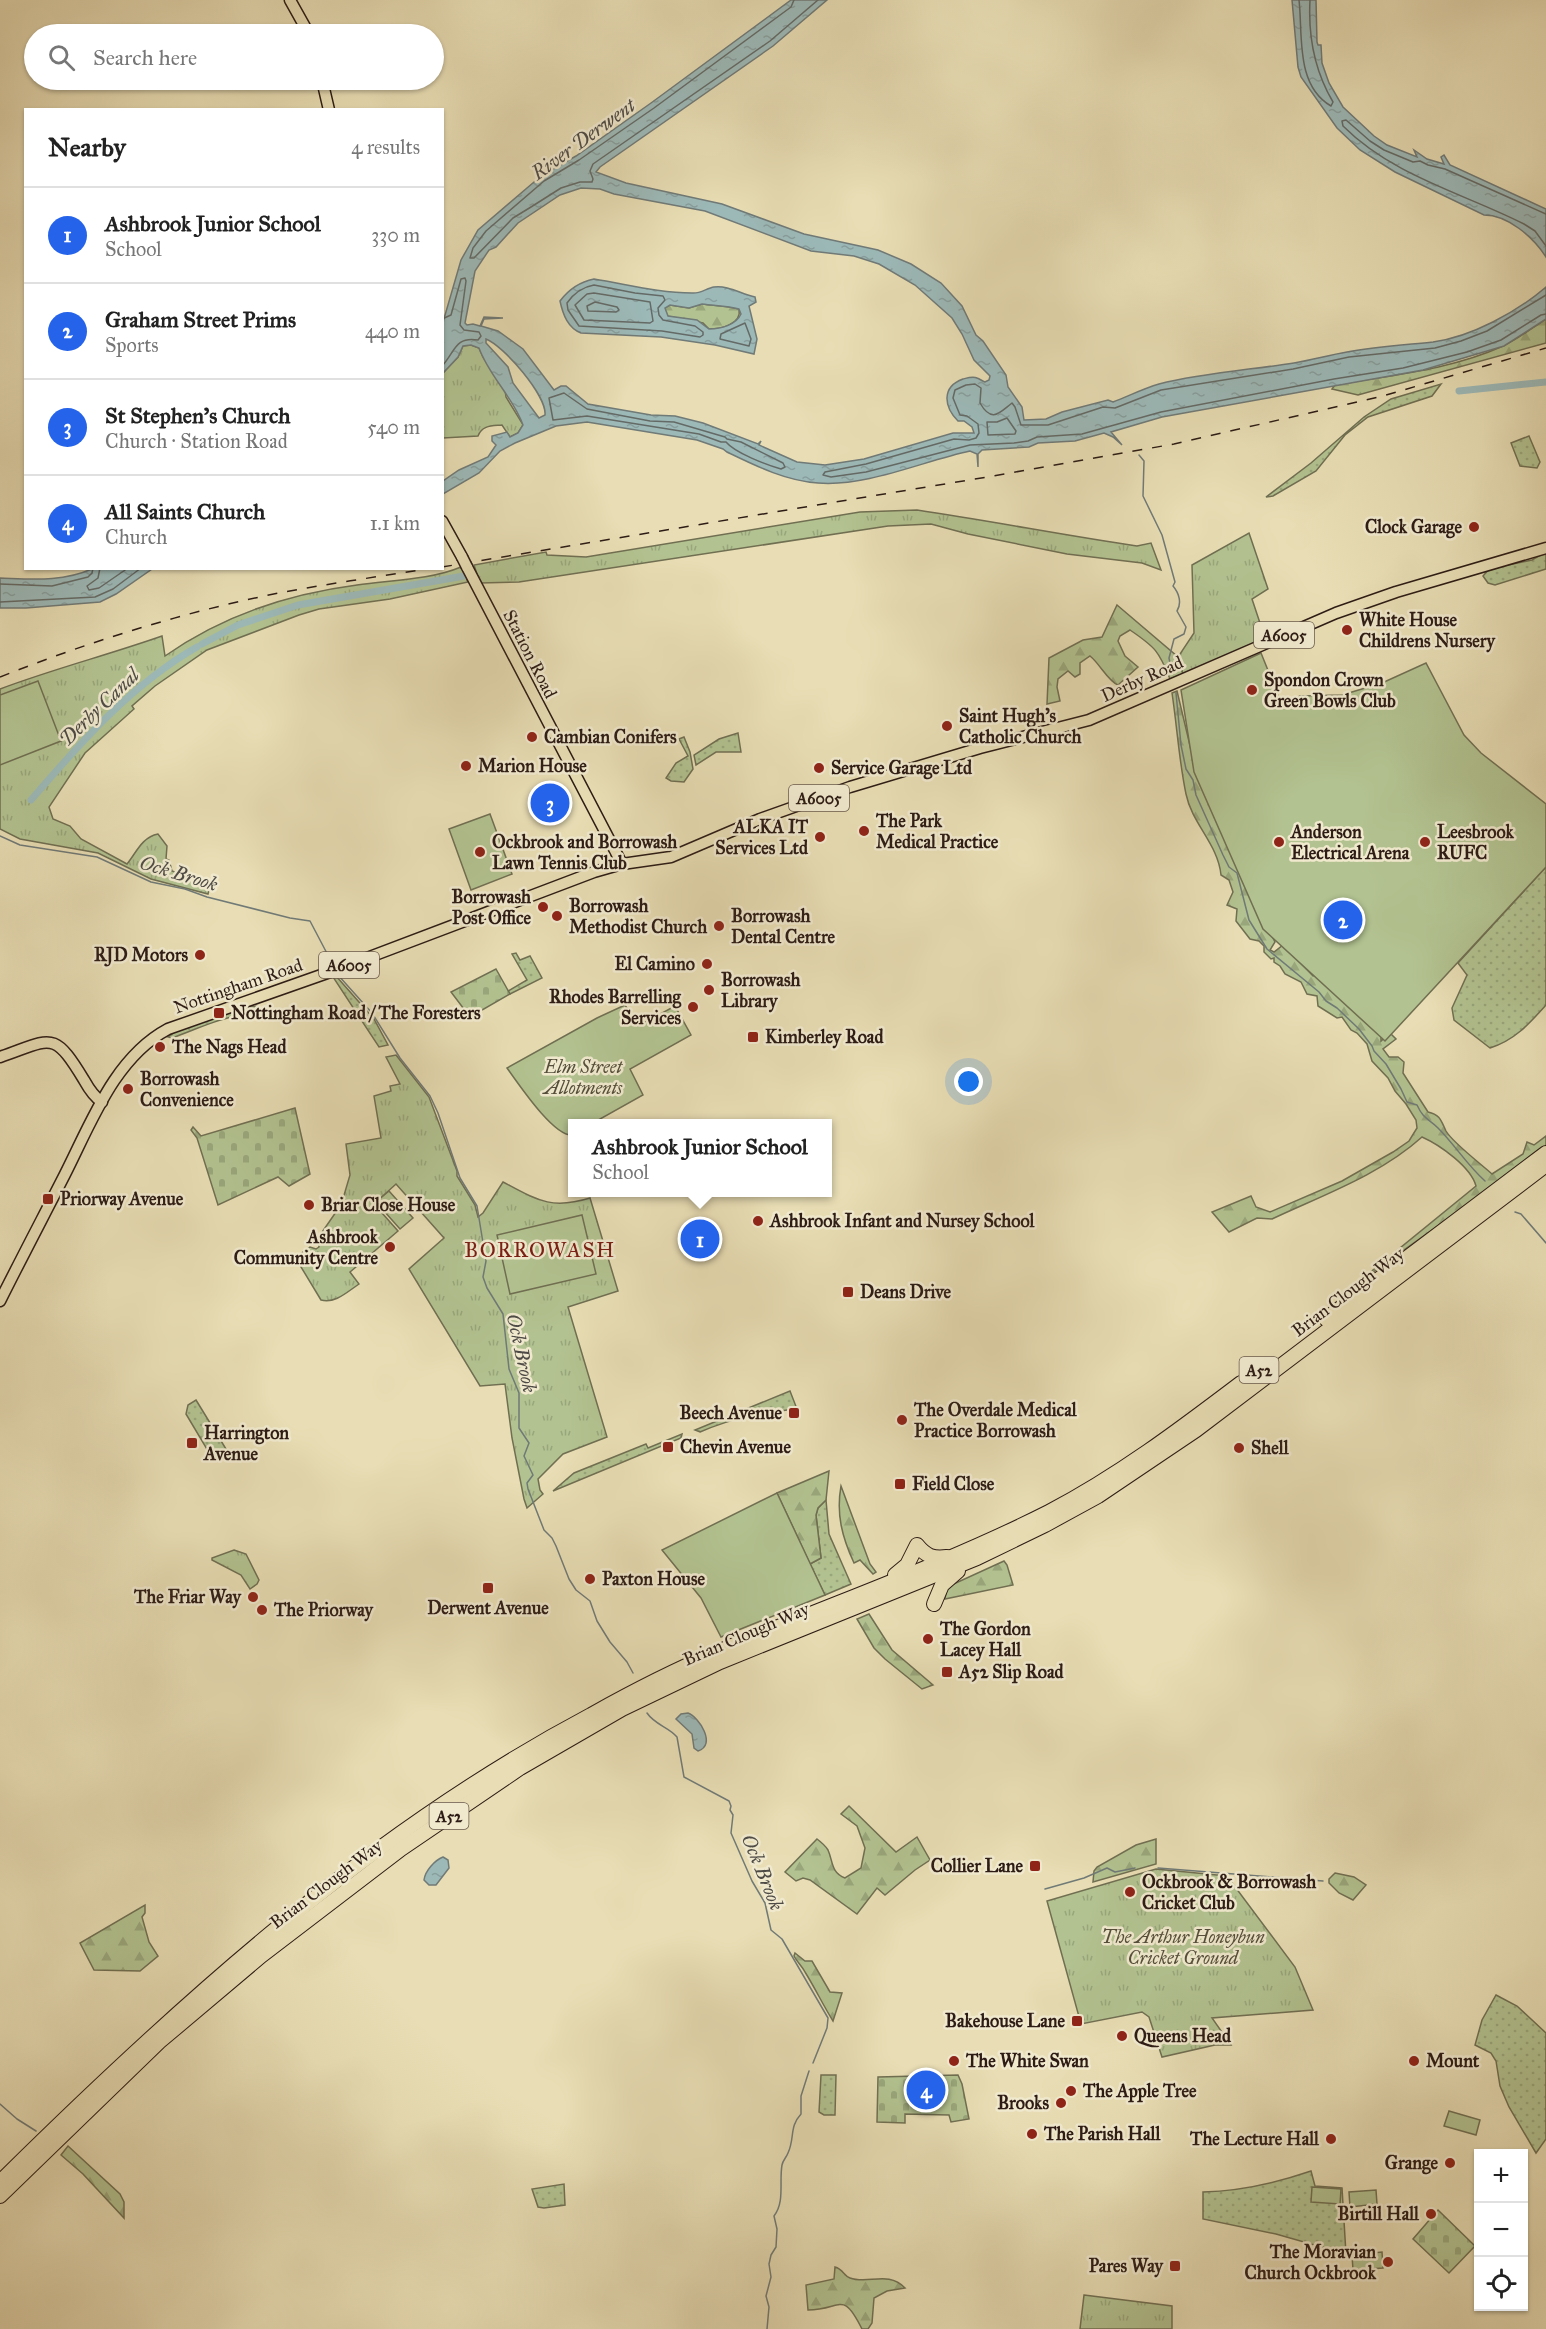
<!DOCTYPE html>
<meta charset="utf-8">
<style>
:root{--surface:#fff;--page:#f6f6f6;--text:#222;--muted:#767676;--line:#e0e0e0;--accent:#2563eb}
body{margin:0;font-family:"IM FELL Great Primer",serif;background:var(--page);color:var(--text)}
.controls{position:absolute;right:18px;bottom:18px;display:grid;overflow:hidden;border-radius:0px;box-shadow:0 2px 4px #0004}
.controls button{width:54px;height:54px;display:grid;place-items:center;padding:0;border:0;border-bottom:2px solid var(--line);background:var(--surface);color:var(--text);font:30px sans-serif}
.you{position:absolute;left:969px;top:1082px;width:21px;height:21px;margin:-15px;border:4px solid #fff;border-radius:50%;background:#1a73e8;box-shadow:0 0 0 9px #1a73e833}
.badge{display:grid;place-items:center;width:39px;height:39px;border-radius:50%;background:var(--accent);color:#fff;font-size:20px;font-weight:700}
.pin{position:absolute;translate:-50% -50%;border:3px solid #fff;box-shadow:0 2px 6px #0006}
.popup{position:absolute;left:568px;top:1119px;width:264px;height:78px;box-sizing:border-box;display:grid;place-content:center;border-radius:0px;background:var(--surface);filter:drop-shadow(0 2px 4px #0005);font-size:20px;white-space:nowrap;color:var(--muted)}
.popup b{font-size:22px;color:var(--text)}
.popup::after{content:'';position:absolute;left:50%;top:100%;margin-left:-12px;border:12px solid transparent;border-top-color:var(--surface)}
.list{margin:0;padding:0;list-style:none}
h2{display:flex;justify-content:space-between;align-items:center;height:78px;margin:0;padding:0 24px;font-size:26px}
h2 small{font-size:20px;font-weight:400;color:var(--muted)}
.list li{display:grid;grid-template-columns:39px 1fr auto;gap:18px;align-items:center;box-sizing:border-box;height:96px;padding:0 24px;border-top:2px solid var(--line)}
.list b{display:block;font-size:22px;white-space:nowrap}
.list p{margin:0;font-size:20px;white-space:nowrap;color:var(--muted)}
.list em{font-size:20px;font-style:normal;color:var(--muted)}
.icon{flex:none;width:33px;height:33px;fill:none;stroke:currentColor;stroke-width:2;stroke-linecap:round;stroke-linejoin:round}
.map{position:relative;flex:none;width:1546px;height:2329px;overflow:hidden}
.search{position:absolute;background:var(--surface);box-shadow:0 2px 4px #0004;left:24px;top:24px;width:420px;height:66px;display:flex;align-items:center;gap:15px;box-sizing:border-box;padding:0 21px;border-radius:33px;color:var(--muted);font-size:22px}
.panel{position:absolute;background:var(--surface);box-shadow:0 2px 4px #0004;left:24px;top:108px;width:420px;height:462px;border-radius:0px}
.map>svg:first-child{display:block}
.grass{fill:url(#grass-dots);stroke:#706f52;stroke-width:1.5}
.forest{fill:url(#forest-firs);stroke:#706f52;stroke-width:1.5}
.cemetery{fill:url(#cemetery-stones);stroke:#706f52;stroke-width:1.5}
.park{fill:url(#park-tufts);stroke:#706f52;stroke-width:1.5}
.garden{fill:#b2c290;stroke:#706f52;stroke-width:1.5}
.water{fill:url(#water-ripples);stroke:#707a77;stroke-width:1.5;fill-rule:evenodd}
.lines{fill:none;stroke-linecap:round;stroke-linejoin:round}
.shore{stroke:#646a66;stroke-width:1.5}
.stream{stroke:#707a77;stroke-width:1.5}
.canal{stroke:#9cb9b8;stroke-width:7}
.major-casing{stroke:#2d1c15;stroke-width:13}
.highway-casing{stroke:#2d1c15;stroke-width:16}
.major{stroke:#e8ddb4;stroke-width:10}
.highway{stroke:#e8ddb4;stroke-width:14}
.rail{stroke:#2d1c15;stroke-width:1.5;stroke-dasharray:10 10;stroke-linecap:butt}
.major-bridge-casing{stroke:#2d1c15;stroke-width:13;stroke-linecap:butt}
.major-bridge{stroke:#e8ddb4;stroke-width:10}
.poi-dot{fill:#8f2418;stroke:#f0e9ce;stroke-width:2}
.labels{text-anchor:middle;stroke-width:5;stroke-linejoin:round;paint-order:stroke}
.shield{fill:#f0e9ce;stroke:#685a4c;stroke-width:1.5}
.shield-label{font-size:16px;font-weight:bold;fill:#2d1c15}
.poi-label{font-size:18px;font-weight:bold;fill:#2d1c15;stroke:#f0e9ce;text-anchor:start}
.street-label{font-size:18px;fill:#2d1c15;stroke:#f0e9ce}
.park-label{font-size:18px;font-style:italic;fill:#554e3a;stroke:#f0e9ce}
.water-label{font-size:20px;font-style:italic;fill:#4e4b46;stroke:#f0e9ce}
.quarter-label{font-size:21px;letter-spacing:1.5px;fill:#7a1f14;stroke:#f0e9ce}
</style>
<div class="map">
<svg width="1546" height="2329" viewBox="0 0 1546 2329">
<defs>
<pattern id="grass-dots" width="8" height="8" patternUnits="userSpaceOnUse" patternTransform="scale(1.5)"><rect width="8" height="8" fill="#b2c290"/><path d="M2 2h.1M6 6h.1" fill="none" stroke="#99a67b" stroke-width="1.8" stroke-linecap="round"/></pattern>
<pattern id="forest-firs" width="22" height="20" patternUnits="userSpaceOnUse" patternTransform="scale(1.5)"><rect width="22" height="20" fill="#b2c290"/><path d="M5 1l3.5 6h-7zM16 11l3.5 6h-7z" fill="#99a67b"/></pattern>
<pattern id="cemetery-stones" width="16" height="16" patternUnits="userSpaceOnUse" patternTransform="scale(1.5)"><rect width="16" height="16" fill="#b2c290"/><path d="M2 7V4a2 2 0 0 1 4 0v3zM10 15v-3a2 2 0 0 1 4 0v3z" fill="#99a67b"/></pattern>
<pattern id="park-tufts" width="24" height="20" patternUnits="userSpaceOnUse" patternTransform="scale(1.5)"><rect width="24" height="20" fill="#b2c290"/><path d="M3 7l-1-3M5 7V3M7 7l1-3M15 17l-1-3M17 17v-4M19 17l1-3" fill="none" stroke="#99a67b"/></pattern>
<pattern id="water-ripples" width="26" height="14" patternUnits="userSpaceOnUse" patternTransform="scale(1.5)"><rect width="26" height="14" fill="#9cb9b8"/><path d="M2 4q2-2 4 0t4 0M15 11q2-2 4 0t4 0" fill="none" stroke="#879e9d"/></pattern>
</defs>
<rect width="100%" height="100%" fill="#e8ddb4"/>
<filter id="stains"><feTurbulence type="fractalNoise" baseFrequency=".00333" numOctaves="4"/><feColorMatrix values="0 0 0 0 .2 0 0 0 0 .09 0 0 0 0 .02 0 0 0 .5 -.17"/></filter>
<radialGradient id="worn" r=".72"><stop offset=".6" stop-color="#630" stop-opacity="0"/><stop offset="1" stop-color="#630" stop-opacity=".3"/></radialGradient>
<!-- grass -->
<g class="grass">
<polygon points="1441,384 1432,396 1368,417 1345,435 1316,471 1273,496 1266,497 1311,463 1364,417 1391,399"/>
<polygon points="1529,436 1540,462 1537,468 1520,466 1511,443"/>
<polygon points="1546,552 1546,569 1495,585 1488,583 1483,576 1489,569 1532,560"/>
<polygon points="738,733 741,752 716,752 696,765 694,755 719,739"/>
<polygon points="684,737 690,752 693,769 684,782 671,781 666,778 676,763 688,756 679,739"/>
<path d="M 1546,867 L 1546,1005 C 1529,1024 1515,1040 1490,1048 L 1454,1020 L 1452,1008 L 1467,975 L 1458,963 Z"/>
<polygon points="516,953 520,960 530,956 542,978 510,994 508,991 527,980 512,954"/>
<polygon points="336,976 374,1019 388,1045 379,1047 333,977"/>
<path d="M 258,1006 L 268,1016 C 236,1009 203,1027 172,1038 L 168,1037 L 176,1031 L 239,1009 Z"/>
<path d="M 790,1391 L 797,1409 C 760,1413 735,1417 700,1432 L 695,1430 Z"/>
<polygon points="196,1400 226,1449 217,1454 208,1451 186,1414 188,1405"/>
<polygon points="682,1434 681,1438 553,1491 574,1473 646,1444 648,1448"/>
<polygon points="826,1500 829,1534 851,1584 825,1595 810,1564 821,1558 816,1515 818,1508"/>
<polygon points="1496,1995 1517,2006 1546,2033 1546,2139 1536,2153 1509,2107 1500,2086 1496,2061 1491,2053 1475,2045 1482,2020"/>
<polygon points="821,2075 836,2075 835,2115 824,2115 819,2112"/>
<path d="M 1311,2171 L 1315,2186 L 1342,2188 L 1346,2254 L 1276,2234 L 1203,2219 L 1203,2192 C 1241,2191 1276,2183 1311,2171 Z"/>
<polygon points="564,2184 565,2205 544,2208 538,2207 532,2189"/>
</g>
<!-- forest -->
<g class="forest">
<path d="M 702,304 C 715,306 727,305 739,309 C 742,324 721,329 709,329 L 703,323 L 667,316 L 664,308 L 670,305 L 689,308 Z"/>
<path d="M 1546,319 L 1546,343 L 1358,395 L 1332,389 L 1335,385 C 1391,375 1450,370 1503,346 C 1518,339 1532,328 1546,319 Z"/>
<path d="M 1117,605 L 1178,657 L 1183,674 L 1170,679 C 1159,651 1155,647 1130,630 L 1120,636 L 1118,641 L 1125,656 L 1138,667 L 1118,685 C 1108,681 1100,664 1090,656 L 1080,663 L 1080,674 L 1075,677 L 1068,671 L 1058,679 L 1057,687 L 1060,701 L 1047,704 L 1049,658 L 1083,640 L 1102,637 Z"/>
<path d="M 1177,691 L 1192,754 L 1251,894 L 1275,942 L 1270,950 L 1274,952 L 1283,945 L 1313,976 L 1316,975 L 1381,1035 L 1381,1041 L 1390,1033 L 1396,1039 L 1383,1049 L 1389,1057 L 1398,1057 L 1404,1062 L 1403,1073 L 1428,1112 C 1441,1115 1441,1121 1446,1131 C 1452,1142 1481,1164 1492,1174 L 1523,1154 L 1527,1142 L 1534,1145 L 1546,1136 L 1546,1147 C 1481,1197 1412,1243 1346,1292 L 1476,1186 C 1471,1167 1440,1145 1422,1137 C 1380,1175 1323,1195 1272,1219 L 1257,1218 L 1229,1232 L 1212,1212 L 1251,1196 L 1256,1207 L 1270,1212 L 1342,1181 L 1393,1152 L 1409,1141 L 1417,1128 L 1416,1120 L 1406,1104 L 1395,1091 L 1388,1078 L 1372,1061 L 1367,1044 L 1357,1033 L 1351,1030 L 1342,1017 L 1337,1018 L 1318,1006 L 1317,996 L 1307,994 L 1301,982 L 1285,974 L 1280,966 L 1274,962 L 1274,958 L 1271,959 L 1264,952 L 1264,946 L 1259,941 L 1250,939 L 1236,921 L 1237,909 L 1227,905 L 1233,892 L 1229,880 L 1221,875 C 1218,844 1192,824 1186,794 C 1179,761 1177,726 1172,693 Z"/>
<polygon points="829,1471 826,1500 818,1508 816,1515 821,1558 810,1564 777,1493"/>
<path d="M 841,1486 L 870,1564 L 876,1572 L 873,1574 L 860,1560 L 854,1563 C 842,1537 836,1514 841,1486 Z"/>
<polygon points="1004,1561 1007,1565 1013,1585 945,1599 947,1587"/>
<polygon points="869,1614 892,1650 933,1685 922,1689 885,1659 874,1648 857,1619"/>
<path d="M 849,1806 L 896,1852 L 917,1837 L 930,1860 L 915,1870 L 885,1895 L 877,1888 L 857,1914 L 810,1880 L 803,1878 L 796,1881 L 785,1872 L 817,1839 C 821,1842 825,1845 828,1850 C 833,1861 831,1873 845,1878 L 861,1868 L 865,1848 L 857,1826 L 841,1814 Z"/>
<polygon points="1156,1839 1156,1864 1093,1882 1094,1871 1097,1867 1136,1845"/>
<polygon points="1335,1873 1354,1877 1366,1885 1353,1900 1339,1893 1329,1883 1329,1879"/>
<polygon points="145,1905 145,1913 142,1917 149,1942 158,1956 140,1971 94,1970 80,1943"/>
<path d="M 795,1953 L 805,1961 L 812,1961 L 830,1992 L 842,1993 L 833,2021 C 823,2005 815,1988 805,1972 C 802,1966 797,1962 794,1956 Z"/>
<polygon points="68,2146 120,2194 124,2202 124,2218 83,2174 61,2155"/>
<path d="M 835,2267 C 843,2269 844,2276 850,2278 C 868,2285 888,2270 905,2288 L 887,2291 L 874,2298 L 872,2323 L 868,2329 L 862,2329 C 842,2289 842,2310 808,2310 L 806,2285 L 834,2279 Z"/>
</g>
<!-- cemetery -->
<g class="cemetery">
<polygon points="496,969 510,994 470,1017 451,992"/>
<polygon points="295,1108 310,1174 289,1186 278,1177 218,1205 197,1138 191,1130 193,1127 201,1136"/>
<polygon points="958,2075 962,2084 969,2119 951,2122 949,2115 905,2114 905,2123 877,2122 878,2077"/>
<polygon points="1438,2210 1475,2246 1449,2273 1413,2239"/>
</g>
<!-- park -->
<g class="park">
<path d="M 471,345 L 479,348 L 483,357 L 505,390 L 506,397 L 522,423 L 523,425 L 518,433 L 510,437 L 502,425 C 492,426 482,425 478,436 L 443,438 L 443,373 L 458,357 L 463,346 Z"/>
<path d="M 917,510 C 991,521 1063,535 1137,546 L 1151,543 L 1161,570 L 1142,563 L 1067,554 L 968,534 L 931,524 L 888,526 L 519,582 L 480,583 L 474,565 L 546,552 L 547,555 L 586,557 L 860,512 Z"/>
<polygon points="1249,533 1268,589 1252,599 1265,638 1183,674 1178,657 1194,633 1192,565"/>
<path d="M 461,567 L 468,582 L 390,599 L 319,609 L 299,615 L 207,650 L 155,686 L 132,706 L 134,709 L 85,753 L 49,807 L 53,819 L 70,826 L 81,839 L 127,864 C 136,853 142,837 158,834 L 167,846 L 166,859 L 169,860 L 172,871 L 210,886 L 208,894 L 151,879 L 98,853 L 20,839 L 0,829 L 0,689 C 53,669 108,655 162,636 L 165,656 C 223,615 288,594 357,585 C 391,580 430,580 461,567 Z"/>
<path d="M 396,1055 L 429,1097 L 457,1171 L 457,1176 L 475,1205 L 478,1217 L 483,1213 L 503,1182 C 537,1200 551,1210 590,1198 L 618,1291 L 568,1307 L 607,1437 L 563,1454 L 538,1479 L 540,1490 L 543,1494 L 527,1508 L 524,1499 L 512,1438 L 505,1384 L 480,1386 L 409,1269 L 444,1238 L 396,1184 L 374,1204 L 398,1231 L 350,1272 L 359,1284 C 347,1292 335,1304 321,1300 L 298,1262 L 299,1255 L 310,1247 L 316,1249 L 319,1247 L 318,1238 L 336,1212 L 345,1211 L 347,1208 L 342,1202 L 350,1175 L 346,1144 L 381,1138 L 374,1096 L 391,1091 L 390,1086 L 400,1084 L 386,1057 Z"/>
<polygon points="234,1550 246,1554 259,1580 257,1584 250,1589 241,1575 212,1560 212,1558"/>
<polygon points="1156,1869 1227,1876 1295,1967 1313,2010 1212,2018 1231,2045 1215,2045 1162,2057 1149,2017 1142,2012 1081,2024 1047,1901"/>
<polygon points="1084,2295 1172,2306 1172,2329 1080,2329"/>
</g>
<!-- garden -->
<g class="garden">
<polygon points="1261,653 1282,705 1300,696 1342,695 1382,683 1426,663 1464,735 1481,753 1546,804 1546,867 1385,1041 1263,929 1194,772 1181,690"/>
<polygon points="38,681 61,741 0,765 0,695"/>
<polygon points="490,814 512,874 471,890 449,829"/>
<path d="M 625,1005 L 638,1026 L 675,1006 L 691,1035 L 630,1069 L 643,1095 L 593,1123 L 572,1124 L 572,1135 C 553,1136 518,1083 507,1068 L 597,1018 Z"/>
<polygon points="389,1191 413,1218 400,1229 376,1202"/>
<polygon points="582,1215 596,1274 510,1294 497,1235"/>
<polygon points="777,1493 825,1595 721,1637 701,1598 662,1550"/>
<polygon points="1449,2111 1480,2120 1476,2135 1444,2126"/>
<polygon points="1312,2187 1341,2189 1340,2204 1311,2202"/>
<polygon points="1376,2190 1377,2204 1350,2207 1349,2192"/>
<polygon points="1382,2252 1383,2268 1353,2270 1352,2255"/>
</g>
<!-- water -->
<g class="water">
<path d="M 791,0 L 827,0 L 773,46 L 600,167 L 596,172 L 626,183 L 722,204 L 804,234 L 878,250 L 911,264 L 941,283 L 962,306 L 976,335 L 983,341 L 1006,375 L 1008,387 L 1022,407 L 1024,420 L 1046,419 L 1062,412 L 1108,400 L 1113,402 C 1129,396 1142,389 1159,384 C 1203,373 1249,370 1294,363 C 1312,360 1329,355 1347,352 C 1375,347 1404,345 1433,342 C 1471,337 1517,312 1546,287 L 1546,319 L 1504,346 L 1423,370 L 1162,417 L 1111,432 L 1122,445 L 1113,437 L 1104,433 L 1075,441 L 1038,443 L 1029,447 L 982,450 L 978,454 L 978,467 L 977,454 L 970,451 C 923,461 867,487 818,483 C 786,481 756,466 727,452 L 723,449 L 697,440 L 587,422 L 556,426 L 515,443 L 500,451 L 479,473 L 443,494 L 443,481 L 459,470 L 488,457 L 496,445 L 492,441 L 492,436 L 507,432 L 510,437 L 518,433 L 523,425 C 513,397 489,376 479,348 L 471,345 L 463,346 L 458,357 L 443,373 L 443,322 L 461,260 L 478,230 L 541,176 L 576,156 L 651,103 ZM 581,188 L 600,189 L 614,194 L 705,211 L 811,251 L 854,256 L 879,264 L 915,285 L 952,318 L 962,334 L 974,360 L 990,376 L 989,380 L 985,382 C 982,381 980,379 977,378 C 973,376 967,378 963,379 C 941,387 944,407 958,421 L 964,421 L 972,427 L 974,433 L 953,433 L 864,459 L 825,465 L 797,462 L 759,445 L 761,441 L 758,444 L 703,423 L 675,416 L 651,415 L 588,404 L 566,386 L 561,386 L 554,390 L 523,349 L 498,331 L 481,326 L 484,319 L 503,318 L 484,317 L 480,326 L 473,324 L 467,325 L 465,323 L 475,271 L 489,250 L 496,247 L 518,223 L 560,195 ZM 486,339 C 504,346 547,396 545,415 L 539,418 L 513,383 L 508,367 L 486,343 Z"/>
<path d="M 1292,0 L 1316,0 L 1317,42 L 1318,45 L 1321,45 L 1322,63 L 1329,83 L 1343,107 L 1374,136 L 1387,145 L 1417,157 L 1414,150 L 1427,159 L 1444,164 L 1441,157 L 1444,155 L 1450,165 L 1546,209 L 1546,257 C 1533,237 1508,215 1484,215 L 1395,172 L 1360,150 L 1337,128 L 1301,77 L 1298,67 Z"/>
<path d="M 594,279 C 626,284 659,293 692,293 C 700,294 707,288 714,287 C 728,285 741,294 755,297 L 756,302 L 749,306 L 757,339 L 754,354 L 715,345 L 661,337 L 581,333 C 568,328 563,315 560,301 C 569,289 579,282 594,279 ZM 702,304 C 715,306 726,305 739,309 L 741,314 C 736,325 721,329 709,329 L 697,320 L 668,316 L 665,308 L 670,305 L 689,308 Z"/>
<path d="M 92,569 L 152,569 L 116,594 L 100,602 L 26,608 L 0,608 L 0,578 C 32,579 62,582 92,569 Z"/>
<path d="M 688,1713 C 699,1717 717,1745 698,1751 L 694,1748 L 692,1734 L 676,1719 L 681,1714 Z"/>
<path d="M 443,1857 L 448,1860 L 449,1868 L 436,1885 L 429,1885 L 424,1880 C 425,1871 435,1860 443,1857 Z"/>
</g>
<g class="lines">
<!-- shore -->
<g class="shore">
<polyline points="794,0 791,7 654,108 579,160 544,181 486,231 473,248 470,258 474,258 513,218 531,207 561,188 580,182 592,182 593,179 590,171 593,164 770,41 818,0"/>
<path d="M 1299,0 C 1303,34 1295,85 1331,106 L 1333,102 C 1314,70 1308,37 1310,0"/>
<path d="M 1546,214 L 1445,169 L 1428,165 L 1420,161 L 1413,162 L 1384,150 L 1370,141 L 1346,120 L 1342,121 L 1343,126 C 1393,176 1463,193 1524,224 L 1535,231 L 1546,246"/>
<path d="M 594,285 L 635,293 L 663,296 L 665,300 L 658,308 L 659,315 L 663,320 L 695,326 L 703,332 L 703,335 L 700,337 L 662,331 L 579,326 L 568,310 L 567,303 C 574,293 582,287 594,285 Z"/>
<polygon points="594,293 650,302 653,321 650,323 584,320 575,305 587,294"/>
<path d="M 1546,295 L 1487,331 L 1461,341 L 1435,348 L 1349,357 L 1293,369 L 1161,390 L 1115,408 L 1103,407 L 1048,425 L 1021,425 L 1015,407 L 1012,403 C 1000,412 992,424 980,403 L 981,388 L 975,384 L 966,385 L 955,390 L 953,398 L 960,415 L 967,416 L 978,424 L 979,433 L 976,438 L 969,440 L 954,439 L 866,464 L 825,472 L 823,475 L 831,477 L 866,472 L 970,445 L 1014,443 L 1028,441 L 1037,437 L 1082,434 L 1161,412 L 1334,379 L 1403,368 L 1467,352 L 1501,340 L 1541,315 L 1546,314"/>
<polygon points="595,302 617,307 619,310 616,312 588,311 587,306"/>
<path d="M 442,319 L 451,315 L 461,279 L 465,278 L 466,281 L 460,325 L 464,330 L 479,332 L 481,336 L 478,340 C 455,336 455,352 442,366"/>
<polygon points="745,323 751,339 749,346 720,339 721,334"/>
<path d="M 564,393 L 587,409 L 650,421 L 674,422 L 725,437 L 727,439 L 741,442 L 783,463 L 785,467 L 781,469 C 767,465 735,453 726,442 L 721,442 L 699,434 L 587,416 L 553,420 L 549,398 Z"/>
<polygon points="1007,418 1016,431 1015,434 988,435 987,422 997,422"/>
<polyline points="100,568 98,578 87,586 89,590 99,588 128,568"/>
<polyline points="0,584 52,586 88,577 92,573 93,568"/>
<polyline points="0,602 95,597 113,589 141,568"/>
</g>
<!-- stream -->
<g class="stream">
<path d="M 1139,455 L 1144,461 L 1143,496 L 1162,535 L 1175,582 L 1173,586 C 1179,593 1182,603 1177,611 L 1186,627 L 1184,634 L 1174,639 L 1169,658 L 1171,668"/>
<path d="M 1176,693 L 1181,745 L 1186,769 L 1193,780 L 1196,795 L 1223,855 L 1229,867 L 1237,873 L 1249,920 L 1267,949 L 1319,992 L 1326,1001 L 1337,1008 L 1359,1029 L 1372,1046 L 1374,1051 L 1386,1064 L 1401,1089 L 1407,1102 L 1417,1105 C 1424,1120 1428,1118 1438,1128 C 1455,1145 1467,1165 1485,1181"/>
<polyline points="0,836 20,845 97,857 151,882 185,889 207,897 290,918 310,921 331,961"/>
<polyline points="338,975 372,1013 400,1058 430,1096 438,1113 460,1178 477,1206 486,1261 483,1277 487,1288 503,1314 509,1369 519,1393 519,1428 529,1443 524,1456 533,1475 527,1483 528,1489 544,1530 552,1538 556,1546 569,1579 576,1590 590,1601 597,1621 610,1642 627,1662 633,1673"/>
<polyline points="1515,1212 1521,1214 1546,1243"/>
<path d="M 647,1713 C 655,1725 669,1727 677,1737 L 684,1777 L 729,1801 L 731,1806 L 730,1810 L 733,1815 L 731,1833 L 752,1881 L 765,1903 L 771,1930 L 782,1939 L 828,2018 L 827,2028 L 813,2063"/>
<polyline points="1158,1868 1323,1881"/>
<polyline points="1045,1889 1084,1878 1107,1868 1115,1872 1135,1868"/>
<polyline points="0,2104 17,2119 36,2131"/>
<path d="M 767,2329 L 769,2307 L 766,2296 L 771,2277 L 769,2264 L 771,2255 L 776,2247 L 777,2229 L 774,2216 C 785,2202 779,2182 782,2165 C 783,2160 786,2158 788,2153 C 795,2138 789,2127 801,2114 L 801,2096 L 809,2071"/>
</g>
<!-- canal -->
<g class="canal">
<polyline points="1459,391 1546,382"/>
<polyline points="202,644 238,625 298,605 464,576"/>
<path d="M 31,800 C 80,743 132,684 197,647"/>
</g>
<!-- major casing -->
<g class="major-casing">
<g id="major">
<polyline points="290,0 309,34"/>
<polyline points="322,80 329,110"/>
<polyline points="442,521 462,557"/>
<polyline points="467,567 622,864"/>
<path d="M 0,1057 C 52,1039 53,1029 84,1080 C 89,1089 94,1097 102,1102"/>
<path d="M 0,1301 C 20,1261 41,1221 61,1182 C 89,1129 112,1059 168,1029 L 330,972 L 594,872 L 622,864 L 671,857 L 760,819 L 850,787 L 980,748 L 1089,720 L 1336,613 L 1396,592 L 1546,548"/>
</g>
</g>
<!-- highway casing -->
<g class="highway-casing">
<g id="highway">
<polyline points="1326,1319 1546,1153"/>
<path d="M 895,1575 L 907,1565 L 917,1545 C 926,1556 933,1559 947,1557"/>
<polyline points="934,1604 942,1585 958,1571"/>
<path d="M 0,2182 C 178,2006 368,1833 591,1715 C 632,1692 675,1670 718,1652 C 828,1605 942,1566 1049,1512 C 1118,1476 1179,1430 1241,1383"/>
<polyline points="0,2196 159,2042 261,1956 401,1849 520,1768 622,1709 720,1662 977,1558 1045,1525 1098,1496 1196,1430 1546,1165"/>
</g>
</g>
<!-- major -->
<use href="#major" class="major"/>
<!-- highway -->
<use href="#highway" class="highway"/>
<!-- rail -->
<g class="rail">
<polyline points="442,567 987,477 1174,444 1383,396 1546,348"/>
<path d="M 0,677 C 91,641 187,611 284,592 C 333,583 383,576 432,568"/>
</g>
<!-- major-bridge casing -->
<g class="major-bridge-casing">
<polyline id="major-bridge" points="462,557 467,567"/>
</g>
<!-- major-bridge -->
<use href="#major-bridge" class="major-bridge"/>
</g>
<!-- markers -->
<g class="poi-dot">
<circle cx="1474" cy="527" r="6"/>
<circle cx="1347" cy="630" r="6"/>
<circle cx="1252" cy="690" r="6"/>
<circle cx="947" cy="726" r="6"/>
<circle cx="532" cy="737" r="6"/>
<circle cx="466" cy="766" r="6"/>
<circle cx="819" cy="768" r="6"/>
<circle cx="864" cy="831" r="6"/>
<circle cx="820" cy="837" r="6"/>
<circle cx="1279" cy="842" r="6"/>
<circle cx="1425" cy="842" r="6"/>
<circle cx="480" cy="852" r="6"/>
<circle cx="543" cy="907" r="6"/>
<circle cx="557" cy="916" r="6"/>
<circle cx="719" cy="926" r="6"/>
<circle cx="200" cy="955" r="6"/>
<circle cx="707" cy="964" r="6"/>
<circle cx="709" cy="990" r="6"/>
<circle cx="693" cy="1007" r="6"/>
<rect x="213" y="1007" width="12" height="12" rx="3"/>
<rect x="747" y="1031" width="12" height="12" rx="3"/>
<circle cx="160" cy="1047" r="6"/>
<circle cx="128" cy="1089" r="6"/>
<rect x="42" y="1193" width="12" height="12" rx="3"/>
<circle cx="309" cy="1205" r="6"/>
<circle cx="758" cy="1221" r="6"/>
<circle cx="390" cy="1247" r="6"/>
<rect x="842" y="1286" width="12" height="12" rx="3"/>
<rect x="788" y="1407" width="12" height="12" rx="3"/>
<circle cx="902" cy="1420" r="6"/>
<rect x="186" y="1437" width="12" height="12" rx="3"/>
<rect x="662" y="1441" width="12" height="12" rx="3"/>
<circle cx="1239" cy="1448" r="6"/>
<rect x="894" y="1478" width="12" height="12" rx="3"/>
<circle cx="590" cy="1579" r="6"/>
<rect x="482" y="1582" width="12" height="12" rx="3"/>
<circle cx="253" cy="1597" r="6"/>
<circle cx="262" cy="1610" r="6"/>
<circle cx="928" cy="1639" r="6"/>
<rect x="941" y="1666" width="12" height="12" rx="3"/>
<rect x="1029" y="1860" width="12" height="12" rx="3"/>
<circle cx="1130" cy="1892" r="6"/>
<rect x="1071" y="2015" width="12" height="12" rx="3"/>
<circle cx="1122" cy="2036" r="6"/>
<circle cx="954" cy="2061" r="6"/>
<circle cx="1414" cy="2061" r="6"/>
<circle cx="1071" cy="2091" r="6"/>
<circle cx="1061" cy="2103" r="6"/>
<circle cx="1032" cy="2134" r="6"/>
<circle cx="1331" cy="2139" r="6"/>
<circle cx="1450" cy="2163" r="6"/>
<circle cx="1431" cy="2214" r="6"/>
<circle cx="1388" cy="2262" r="6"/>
<rect x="1169" y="2260" width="12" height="12" rx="3"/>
</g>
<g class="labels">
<!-- shield labels -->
<g class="shield">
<rect x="1254" y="622" width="60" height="26" rx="4.5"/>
<rect x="789" y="785" width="60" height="26" rx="4.5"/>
<rect x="319" y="952" width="60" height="26" rx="4.5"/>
<rect x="1239.5" y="1357" width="39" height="26" rx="4.5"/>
<rect x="429.5" y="1803" width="39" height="26" rx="4.5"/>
</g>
<g class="shield-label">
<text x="1284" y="641">A6005</text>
<text x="819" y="804">A6005</text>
<text x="349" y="971">A6005</text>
<text x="1259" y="1376">A52</text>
<text x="449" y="1822">A52</text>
</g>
<!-- poi labels -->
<g class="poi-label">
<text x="1462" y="533" text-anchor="end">Clock Garage</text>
<text x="1359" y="626">White House<tspan x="1359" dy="21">Childrens Nursery</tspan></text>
<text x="1264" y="686">Spondon Crown<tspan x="1264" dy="21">Green Bowls Club</tspan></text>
<text x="959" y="722">Saint Hugh's<tspan x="959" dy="21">Catholic Church</tspan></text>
<text x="544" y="743">Cambian Conifers</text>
<text x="478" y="772">Marion House</text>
<text x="831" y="774">Service Garage Ltd</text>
<text x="876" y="827">The Park<tspan x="876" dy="21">Medical Practice</tspan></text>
<text x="808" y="833" text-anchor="end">ALKA IT<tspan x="808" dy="21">Services Ltd</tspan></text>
<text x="1291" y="838">Anderson<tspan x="1291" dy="21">Electrical Arena</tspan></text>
<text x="1437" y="838">Leesbrook<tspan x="1437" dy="21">RUFC</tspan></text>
<text x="492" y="848">Ockbrook and Borrowash<tspan x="492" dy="21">Lawn Tennis Club</tspan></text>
<text x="531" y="903" text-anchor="end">Borrowash<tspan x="531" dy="21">Post Office</tspan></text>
<text x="569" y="912">Borrowash<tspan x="569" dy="21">Methodist Church</tspan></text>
<text x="731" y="922">Borrowash<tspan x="731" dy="21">Dental Centre</tspan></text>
<text x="188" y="961" text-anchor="end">RJD Motors</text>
<text x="695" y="970" text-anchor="end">El Camino</text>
<text x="721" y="986">Borrowash<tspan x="721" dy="21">Library</tspan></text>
<text x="681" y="1003" text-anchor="end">Rhodes Barrelling<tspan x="681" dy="21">Services</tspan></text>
<text x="231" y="1019">Nottingham Road / The Foresters</text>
<text x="765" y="1043">Kimberley Road</text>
<text x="172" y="1053">The Nags Head</text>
<text x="140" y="1085">Borrowash<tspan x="140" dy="21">Convenience</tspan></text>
<text x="60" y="1205">Priorway Avenue</text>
<text x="321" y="1211">Briar Close House</text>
<text x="770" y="1227">Ashbrook Infant and Nursey School</text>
<text x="378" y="1243" text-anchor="end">Ashbrook<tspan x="378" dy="21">Community Centre</tspan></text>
<text x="860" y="1298">Deans Drive</text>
<text x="914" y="1416">The Overdale Medical<tspan x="914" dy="21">Practice Borrowash</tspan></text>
<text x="782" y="1419" text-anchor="end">Beech Avenue</text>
<text x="204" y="1439">Harrington<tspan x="204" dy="21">Avenue</tspan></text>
<text x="680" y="1453">Chevin Avenue</text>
<text x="1251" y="1454">Shell</text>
<text x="912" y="1490">Field Close</text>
<text x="602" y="1585">Paxton House</text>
<text x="241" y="1603" text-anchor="end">The Friar Way</text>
<text x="488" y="1614" text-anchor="middle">Derwent Avenue</text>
<text x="274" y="1616">The Priorway</text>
<text x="940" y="1635">The Gordon<tspan x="940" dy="21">Lacey Hall</tspan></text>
<text x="959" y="1678">A52 Slip Road</text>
<text x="1023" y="1872" text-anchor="end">Collier Lane</text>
<text x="1142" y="1888">Ockbrook &amp; Borrowash<tspan x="1142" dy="21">Cricket Club</tspan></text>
<text x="1065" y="2027" text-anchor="end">Bakehouse Lane</text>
<text x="1134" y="2042">Queens Head</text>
<text x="966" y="2067">The White Swan</text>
<text x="1426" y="2067">Mount</text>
<text x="1083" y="2097">The Apple Tree</text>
<text x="1049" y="2109" text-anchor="end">Brooks</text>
<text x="1044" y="2140">The Parish Hall</text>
<text x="1319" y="2145" text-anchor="end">The Lecture Hall</text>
<text x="1438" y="2169" text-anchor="end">Grange</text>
<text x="1419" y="2220" text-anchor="end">Birtill Hall</text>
<text x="1376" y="2258" text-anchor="end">The Moravian<tspan x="1376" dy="21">Church Ockbrook</tspan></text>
<text x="1163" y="2272" text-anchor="end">Pares Way</text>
</g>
<!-- street labels -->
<g class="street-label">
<text transform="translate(530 654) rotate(63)" y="6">Station Road</text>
<text transform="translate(1142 679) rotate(-24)" y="6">Derby Road</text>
<text transform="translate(238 986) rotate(-19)" y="6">Nottingham Road</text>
<text transform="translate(1348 1292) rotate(-37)" y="6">Brian Clough Way</text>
<text transform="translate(746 1634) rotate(-23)" y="6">Brian Clough Way</text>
<text transform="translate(326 1884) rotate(-37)" y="6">Brian Clough Way</text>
</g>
<!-- park labels -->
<g class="park-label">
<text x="583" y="1073">Elm Street<tspan x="583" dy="21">Allotments</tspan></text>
<text x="1183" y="1943">The Arthur Honeybun<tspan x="1183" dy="21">Cricket Ground</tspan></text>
</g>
<!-- water labels -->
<g class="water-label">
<text transform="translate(583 139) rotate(-36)" y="7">River Derwent</text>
<text transform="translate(99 707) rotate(-44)" y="7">Derby Canal</text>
<text transform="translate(179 873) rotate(17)" y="7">Ock Brook</text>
<text transform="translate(522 1353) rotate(78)" y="7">Ock Brook</text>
<text transform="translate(763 1872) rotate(68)" y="7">Ock Brook</text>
</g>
<!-- quarter labels -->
<g class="quarter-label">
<text x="540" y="1257">BORROWASH</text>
</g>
</g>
<rect width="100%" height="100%" filter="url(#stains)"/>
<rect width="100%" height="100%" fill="url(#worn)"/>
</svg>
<div class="controls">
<button>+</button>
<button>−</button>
<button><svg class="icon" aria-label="locate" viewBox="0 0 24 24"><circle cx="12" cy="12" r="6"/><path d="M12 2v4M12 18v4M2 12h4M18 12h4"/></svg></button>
</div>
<div class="you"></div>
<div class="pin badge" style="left:700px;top:1239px">1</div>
<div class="popup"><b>Ashbrook Junior School</b>School</div>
<div class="pin badge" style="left:1343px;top:920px">2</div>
<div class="pin badge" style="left:550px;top:803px">3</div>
<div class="pin badge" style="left:926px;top:2090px">4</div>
<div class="search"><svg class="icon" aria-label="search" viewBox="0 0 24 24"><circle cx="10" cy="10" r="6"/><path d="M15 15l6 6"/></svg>Search here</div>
<section class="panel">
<h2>Nearby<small>4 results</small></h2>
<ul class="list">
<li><span class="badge">1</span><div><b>Ashbrook Junior School</b><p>School</p></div><em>330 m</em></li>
<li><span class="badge">2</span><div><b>Graham Street Prims</b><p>Sports</p></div><em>440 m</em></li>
<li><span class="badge">3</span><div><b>St Stephen's Church</b><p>Church · Station Road</p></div><em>540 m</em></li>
<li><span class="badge">4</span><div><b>All Saints Church</b><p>Church</p></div><em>1.1 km</em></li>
</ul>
</section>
</div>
